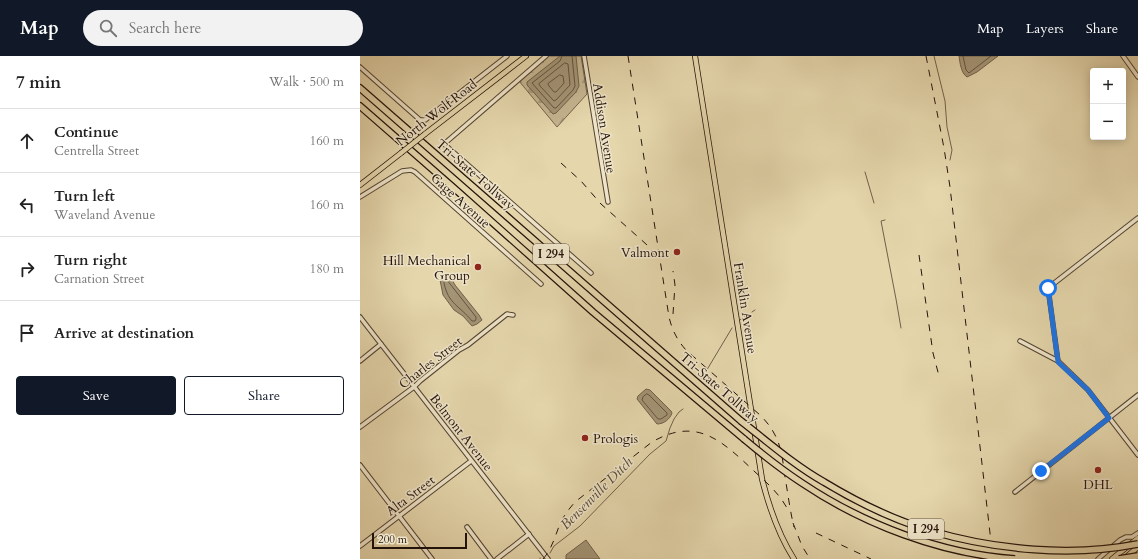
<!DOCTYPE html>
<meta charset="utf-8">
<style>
:root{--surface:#fff;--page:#f2f2f2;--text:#222;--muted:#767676;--line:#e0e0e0;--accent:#111827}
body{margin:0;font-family:Cardo,serif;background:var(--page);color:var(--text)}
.controls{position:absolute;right:12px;top:12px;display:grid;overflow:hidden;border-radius:4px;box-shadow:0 2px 10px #0003}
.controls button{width:36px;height:36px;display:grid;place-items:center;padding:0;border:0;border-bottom:1px solid var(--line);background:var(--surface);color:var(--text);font:20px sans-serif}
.scale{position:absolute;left:12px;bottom:10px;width:95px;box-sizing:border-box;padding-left:4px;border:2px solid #24130a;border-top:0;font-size:11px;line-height:14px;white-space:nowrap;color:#24130a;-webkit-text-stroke:3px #eee4c9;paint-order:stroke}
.stop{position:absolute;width:12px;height:12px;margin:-9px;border:3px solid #1a73e8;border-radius:50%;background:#fff}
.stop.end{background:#1a73e8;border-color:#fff;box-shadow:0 1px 4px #0008}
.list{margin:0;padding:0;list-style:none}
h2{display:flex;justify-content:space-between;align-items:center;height:52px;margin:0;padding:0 16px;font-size:17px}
h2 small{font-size:13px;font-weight:400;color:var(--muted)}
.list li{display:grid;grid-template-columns:26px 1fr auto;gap:12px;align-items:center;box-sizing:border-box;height:64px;padding:0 16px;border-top:1px solid var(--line)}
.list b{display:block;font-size:15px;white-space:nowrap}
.list p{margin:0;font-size:13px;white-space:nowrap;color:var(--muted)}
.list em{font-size:13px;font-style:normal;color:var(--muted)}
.actions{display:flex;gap:8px;padding:12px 16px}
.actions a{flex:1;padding:9px 0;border:1px solid var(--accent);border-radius:4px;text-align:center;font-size:14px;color:var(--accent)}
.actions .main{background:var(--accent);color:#fff}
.icon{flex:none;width:22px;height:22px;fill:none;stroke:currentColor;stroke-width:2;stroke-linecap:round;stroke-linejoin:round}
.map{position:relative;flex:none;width:778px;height:503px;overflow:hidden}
header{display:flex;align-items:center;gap:24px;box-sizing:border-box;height:56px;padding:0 20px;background:var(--accent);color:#fff}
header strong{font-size:19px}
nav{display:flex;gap:22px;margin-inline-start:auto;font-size:14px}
.search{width:280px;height:36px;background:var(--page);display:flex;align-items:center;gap:10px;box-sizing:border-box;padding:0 14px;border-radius:22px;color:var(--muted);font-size:15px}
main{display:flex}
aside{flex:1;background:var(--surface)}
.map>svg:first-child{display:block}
.forest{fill:url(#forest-firs);stroke:#74644d}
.water{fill:#a39475;stroke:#70604a}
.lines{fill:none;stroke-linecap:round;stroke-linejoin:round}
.shore{stroke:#645440;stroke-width:1}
.stream{stroke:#70604a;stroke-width:1}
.minor-casing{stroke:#544432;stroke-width:5.5}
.major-casing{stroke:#24130a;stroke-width:6}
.highway-casing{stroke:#24130a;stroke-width:8}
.minor{stroke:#eee4c9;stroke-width:3.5}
.major{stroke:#e5d6ac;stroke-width:4.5}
.highway{stroke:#e5d6ac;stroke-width:5.5}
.rail{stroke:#24130a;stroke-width:1;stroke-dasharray:7 7;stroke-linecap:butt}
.major-bridge-casing{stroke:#24130a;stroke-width:6;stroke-linecap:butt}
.highway-bridge-casing{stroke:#24130a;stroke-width:8;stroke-linecap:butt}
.major-bridge{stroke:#e5d6ac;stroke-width:4.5}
.highway-bridge{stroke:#e5d6ac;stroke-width:5.5}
.route{stroke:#1a73e8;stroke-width:5}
.poi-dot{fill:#8f2418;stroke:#eee4c9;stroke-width:1.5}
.labels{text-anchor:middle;stroke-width:3;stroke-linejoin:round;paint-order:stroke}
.shield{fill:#eee4c9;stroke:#615243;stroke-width:1}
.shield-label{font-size:12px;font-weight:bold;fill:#24130a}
.street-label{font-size:13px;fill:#24130a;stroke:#eee4c9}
.poi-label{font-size:13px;fill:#24130a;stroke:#eee4c9;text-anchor:end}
.water-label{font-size:14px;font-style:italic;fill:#574735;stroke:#eee4c9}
</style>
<header>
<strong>Map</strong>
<div class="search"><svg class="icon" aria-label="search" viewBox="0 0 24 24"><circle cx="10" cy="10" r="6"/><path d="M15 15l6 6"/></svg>Search here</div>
<nav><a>Map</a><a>Layers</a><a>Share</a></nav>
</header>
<main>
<aside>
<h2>7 min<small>Walk · 500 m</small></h2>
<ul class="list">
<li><svg class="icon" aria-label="ahead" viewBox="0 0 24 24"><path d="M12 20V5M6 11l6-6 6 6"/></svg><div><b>Continue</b><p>Centrella Street</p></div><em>160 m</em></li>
<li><svg class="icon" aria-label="left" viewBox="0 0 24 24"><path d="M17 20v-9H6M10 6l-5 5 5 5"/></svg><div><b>Turn left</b><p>Waveland Avenue</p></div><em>160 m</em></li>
<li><svg class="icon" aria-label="right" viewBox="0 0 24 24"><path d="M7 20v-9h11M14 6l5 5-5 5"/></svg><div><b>Turn right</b><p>Carnation Street</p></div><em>180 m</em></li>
<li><svg class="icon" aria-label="arrive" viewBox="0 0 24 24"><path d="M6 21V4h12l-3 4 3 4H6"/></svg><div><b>Arrive at destination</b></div></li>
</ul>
<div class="actions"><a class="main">Save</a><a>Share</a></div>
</aside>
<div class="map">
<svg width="778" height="503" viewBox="0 0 778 503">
<defs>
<pattern id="forest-firs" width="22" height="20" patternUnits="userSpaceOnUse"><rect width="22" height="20" fill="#c4b590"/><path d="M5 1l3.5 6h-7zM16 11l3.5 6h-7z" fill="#a89b7b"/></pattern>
</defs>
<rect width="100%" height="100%" fill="#e5d6ac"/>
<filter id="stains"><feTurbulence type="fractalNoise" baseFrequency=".005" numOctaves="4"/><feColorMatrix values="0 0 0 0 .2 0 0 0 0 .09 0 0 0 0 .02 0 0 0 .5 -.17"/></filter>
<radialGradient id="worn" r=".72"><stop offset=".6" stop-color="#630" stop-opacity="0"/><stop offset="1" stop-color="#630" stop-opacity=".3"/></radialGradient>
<!-- forest -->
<polygon class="forest" points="188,0 221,0 227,38 197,71 159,25"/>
<!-- water -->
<g class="water">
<polygon points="200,0 216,0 219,30 216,36 196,57 193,58 167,29 167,26"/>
<path d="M 599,0 L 638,0 L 617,16 L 607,21 C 601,17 600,7 599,0 Z"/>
<polygon points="87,219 90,220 95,229 119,259 122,264 117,268 112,270 103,260 94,254 83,239 80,224"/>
<path d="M 286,333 L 290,334 L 311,355 L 312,357 C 310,363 304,368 297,368 L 277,343 L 278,340 Z"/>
<polygon points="226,484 240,503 206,503 206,499"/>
</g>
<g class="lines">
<!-- shore -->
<g class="shore">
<polyline points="202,0 200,5 172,27 194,52 196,52 213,34 215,30 212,0"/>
<polyline points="603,0 606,14 609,17 631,0"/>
<polygon points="205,7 208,8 210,29 196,44 194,45 180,30 179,28"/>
<polygon points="200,19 203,20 204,27 196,36 194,36 189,30 188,28"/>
<path d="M 87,224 L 116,261 L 116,263 L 115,265 L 112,265 C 100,250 88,248 84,227 Z"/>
<polygon points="287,338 289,339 307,357 307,359 301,363 298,363 282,344 283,341"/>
</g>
<!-- stream -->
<g class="stream">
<polyline points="574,0 585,45 587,71 592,94 590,104"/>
<polyline points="505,116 514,147"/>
<polyline points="525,164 521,165 536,243 541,272"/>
<polyline points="392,256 395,254"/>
<polyline points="380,264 386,259"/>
<polyline points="342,322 372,272"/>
<polyline points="190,497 194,490 220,470 290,398 306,385 310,372 314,363 319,356 323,353"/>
<polyline points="180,503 180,502"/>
</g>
<!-- minor casing -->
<g class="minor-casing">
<g id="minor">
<polyline points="186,0 84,88 231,217"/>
<polyline points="224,0 248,146"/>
<polyline points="763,0 778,21"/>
<polyline points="0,11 60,64 65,64 147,0"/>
<polyline points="0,141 42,115 51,114 55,116 181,228"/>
<polyline points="0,261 188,503"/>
<polyline points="660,285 698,305 728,334 778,399"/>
<polyline points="0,305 21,288"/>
<polyline points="698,305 688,232 778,162"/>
<polyline points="0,371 54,331 60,325 99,294 108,289 147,258 153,259"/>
<polyline points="0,409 72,503"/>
<polyline points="655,436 778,339"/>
<polyline points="107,471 131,503"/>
<polyline points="0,490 111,405"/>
<polyline points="137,503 169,478"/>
<polyline points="738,503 760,484 766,481 772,481 778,477"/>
</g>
</g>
<!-- major casing -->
<g class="major-casing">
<g id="major">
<path d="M 335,0 L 402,423 C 409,451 418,478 434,503"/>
<polyline points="65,78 166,0"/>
<polyline points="0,129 41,97"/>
<polyline points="765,502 778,491"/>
<polyline points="752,503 778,482"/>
</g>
</g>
<!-- highway casing -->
<g class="highway-casing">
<g id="highway">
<polyline points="0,32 381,365"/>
<polyline points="0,50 95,133 233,256 384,383"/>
</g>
</g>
<!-- minor -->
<use href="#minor" class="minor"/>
<!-- major -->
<use href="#major" class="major"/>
<!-- highway -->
<use href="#highway" class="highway"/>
<!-- rail -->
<g class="rail">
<path d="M 268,0 L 309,261 C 312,274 317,284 326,294 L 400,359 C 406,365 411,371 415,379 C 422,392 423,407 425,421 C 428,438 430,455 434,471"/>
<polyline points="566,0 584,92 590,131 633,503"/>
<polyline points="201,107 221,125 241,148 286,188 292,195 298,205"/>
<polyline points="559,199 573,297 579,320"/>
<polyline points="313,258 315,229 313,215"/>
<polyline points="433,467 442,490 450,503"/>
<polyline points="456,477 511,503"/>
<path d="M 183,503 C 192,493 195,480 200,468 C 204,459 209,453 215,446 L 292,386 C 337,360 362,385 394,415 C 407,427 420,438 428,454"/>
</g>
<!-- major-bridge casing -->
<g class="major-bridge-casing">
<polyline id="major-bridge" points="41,97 65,78"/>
</g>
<!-- highway-bridge casing -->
<g class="highway-bridge-casing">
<g id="highway-bridge">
<path d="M 381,365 C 408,386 434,409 464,426 C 497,446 534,464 571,475 C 636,494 712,501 778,488"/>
<path d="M 384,383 C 403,399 422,414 442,427 C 503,468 581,498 655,503"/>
<polyline points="759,503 778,500"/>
</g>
</g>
<!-- major-bridge -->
<use href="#major-bridge" class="major-bridge"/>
<!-- highway-bridge -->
<use href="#highway-bridge" class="highway-bridge"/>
</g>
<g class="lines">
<!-- route -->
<polyline class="route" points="681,415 749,362 728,334 698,306 688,232"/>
</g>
<!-- markers -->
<g class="poi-dot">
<circle cx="317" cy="196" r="4"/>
<circle cx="118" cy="211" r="4"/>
<circle cx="225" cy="382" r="4"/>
<circle cx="738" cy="414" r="4"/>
</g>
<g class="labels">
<!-- shield labels -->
<g class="shield">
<rect x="173" y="188" width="36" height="20" rx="3"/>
<rect x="548" y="463" width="36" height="20" rx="3"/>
</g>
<g class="shield-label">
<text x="191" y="202">I 294</text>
<text x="566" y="477">I 294</text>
</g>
<!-- street labels -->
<g class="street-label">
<text transform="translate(76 56) rotate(-38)" y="5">North Wolf Road</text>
<text transform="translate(245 72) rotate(81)" y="5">Addison Avenue</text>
<text transform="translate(116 118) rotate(41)" y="5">Tri-State Tollway</text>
<text transform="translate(101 144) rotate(42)" y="5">Gage Avenue</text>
<text transform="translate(386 252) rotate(81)" y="5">Franklin Avenue</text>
<text transform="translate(70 306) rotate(-38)" y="5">Charles Street</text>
<text transform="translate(360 331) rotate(41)" y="5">Tri-State Tollway</text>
<text transform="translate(102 376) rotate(52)" y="5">Belmont Avenue</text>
<text transform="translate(50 439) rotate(-37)" y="5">Alta Street</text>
</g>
<!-- poi labels -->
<g class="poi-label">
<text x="309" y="201">Valmont</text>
<text x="110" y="209">Hill Mechanical<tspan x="110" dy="15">Group</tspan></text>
<text x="233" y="387" text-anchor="start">Prologis</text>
<text x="738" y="433" text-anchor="middle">DHL</text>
</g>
<!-- water labels -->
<g class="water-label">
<text transform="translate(236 437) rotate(-45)" y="5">Bensenville Ditch</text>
</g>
</g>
<rect width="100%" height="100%" filter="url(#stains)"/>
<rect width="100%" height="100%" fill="url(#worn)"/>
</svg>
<div class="controls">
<button>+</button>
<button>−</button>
</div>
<div class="scale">200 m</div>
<div class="stop" style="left:688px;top:232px"></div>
<div class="stop end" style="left:681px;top:415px"></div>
</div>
</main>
